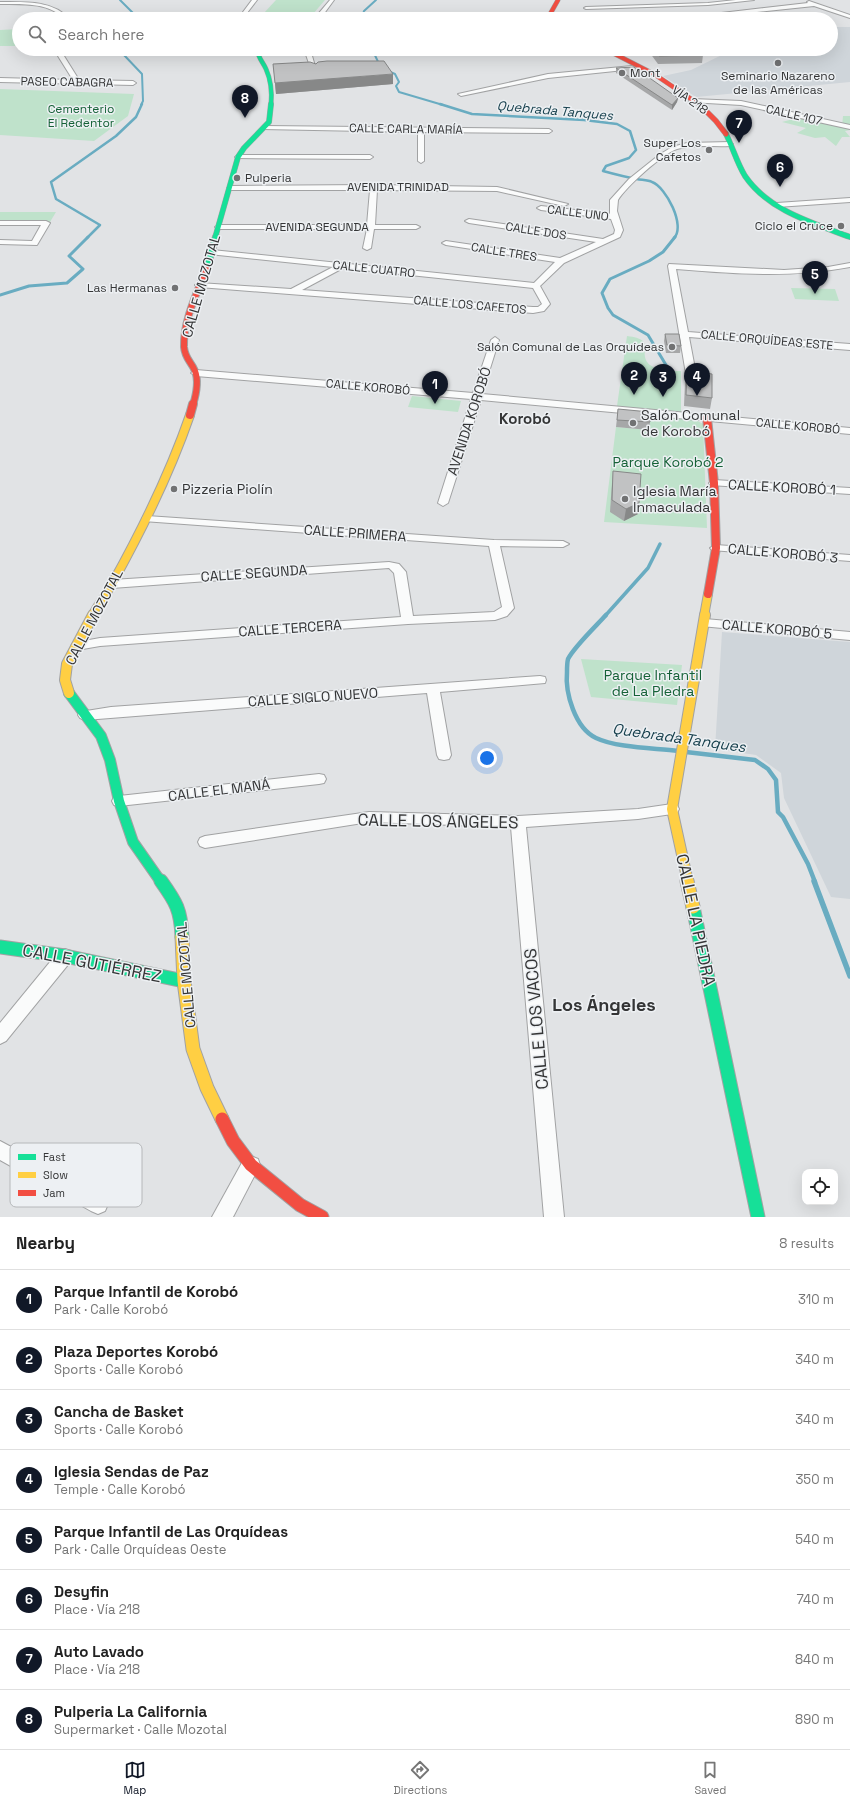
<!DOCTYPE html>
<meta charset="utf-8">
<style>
:root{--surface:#fff;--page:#f2f2f2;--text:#222;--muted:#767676;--line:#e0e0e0;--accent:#111827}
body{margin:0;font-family:"Space Grotesk",sans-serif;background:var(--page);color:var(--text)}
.controls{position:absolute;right:12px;bottom:12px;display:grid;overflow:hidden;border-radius:8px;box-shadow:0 4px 16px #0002}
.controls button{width:36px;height:36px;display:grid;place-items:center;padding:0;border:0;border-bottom:1px solid var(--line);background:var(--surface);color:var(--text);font:20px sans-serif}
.you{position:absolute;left:487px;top:758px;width:14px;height:14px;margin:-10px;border:3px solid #fff;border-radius:50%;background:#1a73e8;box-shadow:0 0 0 6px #1a73e833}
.badge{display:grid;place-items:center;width:26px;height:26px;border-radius:50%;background:var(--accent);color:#fff;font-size:13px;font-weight:700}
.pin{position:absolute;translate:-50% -33px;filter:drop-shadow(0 1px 2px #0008)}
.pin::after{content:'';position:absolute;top:21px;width:14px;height:12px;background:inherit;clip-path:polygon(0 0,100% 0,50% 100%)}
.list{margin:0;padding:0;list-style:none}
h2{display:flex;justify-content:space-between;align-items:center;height:52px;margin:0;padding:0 16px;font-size:17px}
h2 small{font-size:13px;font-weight:400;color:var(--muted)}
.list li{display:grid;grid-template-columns:26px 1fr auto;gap:12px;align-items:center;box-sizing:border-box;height:60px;padding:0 16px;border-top:1px solid var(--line)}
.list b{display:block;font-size:15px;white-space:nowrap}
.list p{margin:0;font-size:13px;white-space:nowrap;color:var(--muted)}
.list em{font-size:13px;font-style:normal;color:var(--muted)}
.icon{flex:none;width:22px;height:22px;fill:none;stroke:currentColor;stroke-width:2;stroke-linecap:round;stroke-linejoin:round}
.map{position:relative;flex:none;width:850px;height:1217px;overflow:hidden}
.search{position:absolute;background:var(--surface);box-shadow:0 4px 16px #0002;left:12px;right:12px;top:12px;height:44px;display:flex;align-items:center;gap:10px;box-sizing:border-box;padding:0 14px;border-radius:22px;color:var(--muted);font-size:15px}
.sheet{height:532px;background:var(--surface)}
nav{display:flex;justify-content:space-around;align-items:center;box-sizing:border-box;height:56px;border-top:1px solid var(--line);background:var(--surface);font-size:11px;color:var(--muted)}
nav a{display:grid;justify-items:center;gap:2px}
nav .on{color:var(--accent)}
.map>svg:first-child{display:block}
.built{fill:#cfd5da}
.green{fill:#bfe2cb}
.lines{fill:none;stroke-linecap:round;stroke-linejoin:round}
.stream-far5{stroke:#69acc1;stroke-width:2}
.stream-far4{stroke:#69acc1;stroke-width:2.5}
.stream-far3{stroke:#69acc1;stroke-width:3}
.stream-far2{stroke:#69acc1;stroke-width:3.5}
.stream-far1{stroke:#69acc1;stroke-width:4.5}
.stream{stroke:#69acc1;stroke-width:5.5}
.street-casing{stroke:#a1a2a3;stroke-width:2}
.fast-far4-casing{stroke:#a1a2a3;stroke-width:5}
.fast-far3-casing{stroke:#a1a2a3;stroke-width:6}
.fast-far2-casing{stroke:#a1a2a3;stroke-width:8}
.fast-far1-casing{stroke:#a1a2a3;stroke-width:12}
.fast-casing{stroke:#a1a2a3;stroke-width:15}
.slow-far2-casing{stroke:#a1a2a3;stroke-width:10}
.slow-far1-casing{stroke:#a1a2a3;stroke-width:12}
.slow-casing{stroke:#a1a2a3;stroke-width:15}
.jam-far4-casing{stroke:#a1a2a3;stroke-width:5}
.jam-far3-casing{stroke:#a1a2a3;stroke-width:6}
.jam-far2-casing{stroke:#a1a2a3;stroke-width:8}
.jam-far1-casing{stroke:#a1a2a3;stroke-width:10}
.jam-casing{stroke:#a1a2a3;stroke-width:15}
.street{fill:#fafbfb;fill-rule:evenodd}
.fast-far4{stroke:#16e098;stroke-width:4}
.fast-far3{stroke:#16e098;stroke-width:5}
.fast-far2{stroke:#16e098;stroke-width:6}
.fast-far1{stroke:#16e098;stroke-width:10}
.fast{stroke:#16e098;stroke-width:13}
.slow-far2{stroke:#ffcf43;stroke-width:8}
.slow-far1{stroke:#ffcf43;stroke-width:10}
.slow{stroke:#ffcf43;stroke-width:13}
.jam-far4{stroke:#f24e42;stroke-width:4}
.jam-far3{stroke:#f24e42;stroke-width:5}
.jam-far2{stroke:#f24e42;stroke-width:6}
.jam-far1{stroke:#f24e42;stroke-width:8}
.jam{stroke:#f24e42;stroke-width:13}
.wall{fill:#a6a7a8}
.shaded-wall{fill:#878888}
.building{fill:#c1c2c3;stroke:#878888}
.poi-dot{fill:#717273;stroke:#edf0f3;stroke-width:1.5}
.labels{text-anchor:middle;stroke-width:3;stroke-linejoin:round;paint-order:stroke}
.far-poi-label{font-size:12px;fill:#343536;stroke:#edf0f3;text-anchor:end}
.far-street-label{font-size:12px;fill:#343536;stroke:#edf0f3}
.far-park-label{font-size:12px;fill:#156237;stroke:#edf0f3}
.far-water-label{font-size:13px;font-style:italic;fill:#18414e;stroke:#edf0f3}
.street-label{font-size:14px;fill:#343536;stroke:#edf0f3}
.poi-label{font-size:14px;fill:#343536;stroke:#edf0f3;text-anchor:start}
.park-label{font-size:14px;fill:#156237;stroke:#edf0f3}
.neighbourhood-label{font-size:15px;font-weight:bold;fill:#343536;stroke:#edf0f3}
.water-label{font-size:15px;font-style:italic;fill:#18414e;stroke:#edf0f3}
.near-street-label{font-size:17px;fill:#343536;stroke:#edf0f3}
.near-neighbourhood-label{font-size:18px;font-weight:bold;fill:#343536;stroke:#edf0f3}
.key{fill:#edf0f3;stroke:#b6b8ba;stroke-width:1}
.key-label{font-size:11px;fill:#343536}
</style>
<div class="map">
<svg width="850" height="1217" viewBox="0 0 850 1217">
<rect width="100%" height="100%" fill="#e1e3e5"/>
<!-- built -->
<g class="built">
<polygon points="831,27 850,27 850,82 696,97 663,76 691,70 730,51 749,49 831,49"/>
<polygon points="722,632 850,642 850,899 831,897 784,798 781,773 756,755 715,749"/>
</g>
<!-- green -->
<g class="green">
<polygon points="276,0 325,0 313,14 264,13"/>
<polygon points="19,29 16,46 0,46 0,30"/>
<polygon points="0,89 134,94 128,116 94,141 0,135"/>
<polygon points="843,116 850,116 850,130 845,131 850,137 842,137 836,146 825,137 815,138 797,133 806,128 782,122 797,118 842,127"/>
<polygon points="0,212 56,212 50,222 0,221"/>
<polygon points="791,288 835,289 839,301 795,299"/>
<path d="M 627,336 C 659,340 636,352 650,365 C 658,371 671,371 681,371 L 681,412 L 617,406 Z"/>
<polygon points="412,396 461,401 458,412 408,407"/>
<polygon points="649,416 696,420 703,424 707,528 604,522 616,427 649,430"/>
<polygon points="581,659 682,665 677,705 591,697"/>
</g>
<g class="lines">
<!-- stream-far5 -->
<g class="stream-far5">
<polyline points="120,0 139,19"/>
<polyline points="361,19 364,11 376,0"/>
<polyline points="124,49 123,54 142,74 143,101 141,105"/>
<polyline points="372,49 380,66"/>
<polyline points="388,71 395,74 399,82 396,86 399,92 443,105"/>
</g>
<!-- stream-far4 -->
<g class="stream-far4">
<path d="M 440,104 L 472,114 L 584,120 L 617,124 L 630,131 L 636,150 L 629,158 L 606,166 L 603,171 C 614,174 625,177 637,179 C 641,180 648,180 652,182 C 666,187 686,226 674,238"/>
<polyline points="87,238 100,225 56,199 51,182 116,136 136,117 142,104"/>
</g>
<!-- stream-far3 -->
<g class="stream-far3">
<polyline points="0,295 29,286 67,283 83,269 69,256 88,237"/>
<polyline points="669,370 648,335 613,315 608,308 602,293 610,279 649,261 663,252 675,237"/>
</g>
<!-- stream-far2 -->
<polyline class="stream-far2" points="605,616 648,568 660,544"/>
<!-- stream-far1 -->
<g class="stream-far1">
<path d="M 606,615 C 596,626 574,647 568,659 C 567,663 567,668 567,672 C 565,693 575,728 596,738 C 617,748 655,748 678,751"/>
<polyline points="686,752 755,760 768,769 776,780 778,812 783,817 808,864 815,882"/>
</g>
<!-- stream -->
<polyline class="stream" points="814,881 850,976"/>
<!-- street casing -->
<g class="street-casing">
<g id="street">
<polygon points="252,0 257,0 247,13 315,15 319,13 330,0 334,0 323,15 316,19 243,15 243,12"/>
<polygon points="736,0 754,0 708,5 586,9 584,8 586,7 708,3"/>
<polygon points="809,1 850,15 850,18 814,6 691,19 704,15 808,3 807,2"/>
<path d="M 0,2 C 23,2 54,0 69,19 L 64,19 C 50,2 20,4 0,4 Z"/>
<polygon points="651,15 686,19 651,17 584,19 586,18"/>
<polygon points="58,49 64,49 64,56 79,80 133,81 136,83 133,85 0,82 0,78 73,80 58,56"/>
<polygon points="304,49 310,49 317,73 312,72"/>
<polygon points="632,66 634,67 634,69 548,78 461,96 458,94 548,74"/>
<polygon points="692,99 741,101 850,125 850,129 741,105 690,102 689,101"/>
<polygon points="264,126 549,129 552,131 549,133 424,132 424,161 421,163 418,161 418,132 262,129 261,128"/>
<path d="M 687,143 L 730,142 L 733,144 L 730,146 C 713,147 693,144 677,149 C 662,154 626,187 618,200 L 617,211 L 623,230 L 620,237 L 564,263 L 540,286 L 550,304 L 544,311 L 533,313 L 199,287 L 195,285 L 199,283 L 291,289 L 333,267 L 209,254 L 208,252 L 212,250 L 534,283 L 555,262 L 446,245 L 442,243 L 446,241 L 560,258 L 596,242 L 469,223 L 465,221 L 469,219 L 603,239 L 614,234 L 615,230 L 611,219 L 541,210 L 537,208 L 541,206 L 610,214 L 610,200 L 629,179 L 659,155 L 672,147 ZM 343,268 L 533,288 L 542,304 L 538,307 L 533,307 L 302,290 Z"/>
<polygon points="238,155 370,155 373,157 370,159 236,158 235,157"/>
<polygon points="374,185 497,187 568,204 564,206 497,191 377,190 375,225 416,225 420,227 416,229 374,229 371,248 367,250 363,248 367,229 219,229 215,227 219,225 367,225 370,190 230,190 227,188 230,186"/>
<polygon points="850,198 850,202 777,207 773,205 777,203"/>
<polygon points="0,221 46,221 50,223 37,245 0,244 0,240 32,241 41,225 0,225"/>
<path d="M 850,263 L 850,267 C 792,278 735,274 676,269 L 688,332 L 850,344 L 850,350 L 689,337 L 696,374 L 691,377 L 686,374 L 668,266 L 669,264 L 784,270 L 828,267 Z"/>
<polygon points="495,337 499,340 482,394 850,428 850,434 481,400 448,503 443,506 438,503 471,399 196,376 191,373 196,370 473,393 491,340"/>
<polygon points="714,480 850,488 850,494 710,485 709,483"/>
<polygon points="147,516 494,540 563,541 569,544 563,547 500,546 514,608 507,616 495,620 408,624 100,646 77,650 73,649 71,646 73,643 100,638 401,617 394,573 389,568 112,588 108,587 106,584 108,581 112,580 389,562 399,564 406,572 413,616 494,612 502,607 489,546 143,521 142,519 143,517"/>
<polygon points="716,545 850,555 850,561 712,550 710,548"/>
<polygon points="705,619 850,632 850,640 701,626 699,623 701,620"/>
<polygon points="540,676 545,677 546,680 545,683 440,692 451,755 449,759 444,760 439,759 437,755 427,693 85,720 80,718 78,715 80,712 111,707"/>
<polygon points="319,774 324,775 326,779 324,783 319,784 119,806 114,805 112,801 114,797 119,796"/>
<polygon points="672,804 677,805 679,809 677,813 672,814 638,819 526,827 564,1217 544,1217 511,827 369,822 205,848 200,846 198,842 200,838 205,836 369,812 518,816 638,809"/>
<polygon points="65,949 71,951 73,956 71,961 6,1041 0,1044 0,1023 59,951"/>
<polygon points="0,1141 105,1197 108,1204 105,1211 98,1214 91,1211 0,1160"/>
<polygon points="251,1156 258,1159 260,1165 233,1217 212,1217 244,1159"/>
</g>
</g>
<!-- fast-far4 casing -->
<g class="fast-far4-casing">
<path id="fast-far4" d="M 257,49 C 258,58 263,62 266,69 C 271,80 272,94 271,105"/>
</g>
<!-- fast-far3 casing -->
<g class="fast-far3-casing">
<g id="fast-far3">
<path d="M 726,134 C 733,148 737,163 745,176 C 769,211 813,223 850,237"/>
<polyline points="215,238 238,157 244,148 269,122 271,104"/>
</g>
</g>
<!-- fast-far2 casing -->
<g class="fast-far2-casing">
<polyline id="fast-far2" points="207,267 216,237"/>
</g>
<!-- fast-far1 casing -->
<g class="fast-far1-casing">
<polyline id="fast-far1" points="69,693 101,736 110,760 119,801 133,842 161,882"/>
</g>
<!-- fast casing -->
<g class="fast-casing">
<g id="fast">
<path d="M 161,881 C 176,902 181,910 182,937"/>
<polyline points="693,907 758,1217"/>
<polyline points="0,947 65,956 184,981"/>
</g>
</g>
<!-- slow-far2 casing -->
<g class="slow-far2-casing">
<g id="slow-far2">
<path d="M 92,616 C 98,604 107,594 113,582 C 143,528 170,473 190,415"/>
<polyline points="704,616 708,594"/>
</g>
</g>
<!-- slow-far1 casing -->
<g class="slow-far1-casing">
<g id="slow-far1">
<polyline points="69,693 65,680 67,664 93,615"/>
<polyline points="688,882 672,809 705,615"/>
</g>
</g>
<!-- slow casing -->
<g class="slow-casing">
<g id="slow">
<polyline points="687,881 693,907"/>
<polyline points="182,937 184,981 193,1049 207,1088 222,1119"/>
</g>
</g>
<!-- jam-far4 casing -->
<g class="jam-far4-casing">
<g id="jam-far4">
<polyline points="549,19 549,16 558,0"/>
<polyline points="605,49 654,74 700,105"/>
</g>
</g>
<!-- jam-far3 casing -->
<g class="jam-far3-casing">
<polyline id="jam-far3" points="699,104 716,121 726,134"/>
</g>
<!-- jam-far2 casing -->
<g class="jam-far2-casing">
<path id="jam-far2" d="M 193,405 C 196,395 199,381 195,371 C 191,361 185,359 184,347 C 183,320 198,291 207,267"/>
</g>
<!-- jam-far1 casing -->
<g class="jam-far1-casing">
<g id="jam-far1">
<polyline points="190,415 193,404"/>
<polyline points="707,418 714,483 716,548 708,594"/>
</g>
</g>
<!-- jam casing -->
<g class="jam-casing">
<polyline id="jam" points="222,1119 233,1141 251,1165 300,1205 322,1217"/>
</g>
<!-- street -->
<use href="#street" class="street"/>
<!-- fast-far4 -->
<use href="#fast-far4" class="fast-far4"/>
<!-- fast-far3 -->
<use href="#fast-far3" class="fast-far3"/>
<!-- fast-far2 -->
<use href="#fast-far2" class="fast-far2"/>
<!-- fast-far1 -->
<use href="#fast-far1" class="fast-far1"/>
<!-- fast -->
<use href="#fast" class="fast"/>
<!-- slow-far2 -->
<use href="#slow-far2" class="slow-far2"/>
<!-- slow-far1 -->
<use href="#slow-far1" class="slow-far1"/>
<!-- slow -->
<use href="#slow" class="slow"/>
<!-- jam-far4 -->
<use href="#jam-far4" class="jam-far4"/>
<!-- jam-far3 -->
<use href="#jam-far3" class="jam-far3"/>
<!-- jam-far2 -->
<use href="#jam-far2" class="jam-far2"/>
<!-- jam-far1 -->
<use href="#jam-far1" class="jam-far1"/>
<!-- jam -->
<use href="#jam" class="jam"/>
</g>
<!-- wall -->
<g class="wall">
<polygon points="647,49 698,49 703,55 702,63 658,64"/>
<polygon points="273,64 393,84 276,94"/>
<polygon points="616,68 678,98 677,102 672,110 616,73"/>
<polygon points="665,334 681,346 680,353 666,353 664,341"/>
<polygon points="687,371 712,398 710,409 684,406 685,382"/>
<polygon points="618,409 650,422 649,430 616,427"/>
<polygon points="613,471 639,503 638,514 624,521 610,512 612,483"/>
</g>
<!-- shaded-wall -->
<g class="shaded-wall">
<polygon points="393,74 393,84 276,94 275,83"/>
<polygon points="678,98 677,102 672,110 672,105"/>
<polygon points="639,503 638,514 624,521 626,509"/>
</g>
<!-- building -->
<g class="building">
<polygon points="654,49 698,49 703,55 659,56"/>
<polygon points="327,61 384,61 393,74 275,83 273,64 310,62 316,64 318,62"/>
<polygon points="634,67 678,98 672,105 616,68"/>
<polygon points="665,334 679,334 681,346 667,345"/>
<polygon points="687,371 712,374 712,398 686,395"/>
<polygon points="618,409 650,412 650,422 617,420"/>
<polygon points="613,471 641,474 639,503 626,509 612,500"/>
</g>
<!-- markers -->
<g class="poi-dot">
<circle cx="778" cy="63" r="4"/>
<circle cx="622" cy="73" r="4"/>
<circle cx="709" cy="150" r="4"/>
<circle cx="237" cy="178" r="4"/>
<circle cx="841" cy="226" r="4"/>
<circle cx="175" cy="288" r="4"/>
<circle cx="672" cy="347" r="4"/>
<circle cx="633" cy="423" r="4"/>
<circle cx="174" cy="489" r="4"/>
<circle cx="625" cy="499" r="4"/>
</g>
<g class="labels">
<!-- far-poi labels -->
<g class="far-poi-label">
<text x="630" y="77" text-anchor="start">Mont</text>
<text x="778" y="80" text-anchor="middle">Seminario Nazareno<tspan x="778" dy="14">de las Américas</tspan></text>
<text x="701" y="147">Super Los<tspan x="701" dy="14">Cafetos</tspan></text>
<text x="245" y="182" text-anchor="start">Pulperia</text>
<text x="833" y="230">Ciclo el Cruce</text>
<text x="167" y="292">Las Hermanas</text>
<text x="664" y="351">Salón Comunal de Las Orquídeas</text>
</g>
<!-- far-street labels -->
<g class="far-street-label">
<text transform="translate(67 82) rotate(1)" y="4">PASEO CABAGRA</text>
<text transform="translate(690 100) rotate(35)" y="4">VÍA 218</text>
<text transform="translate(794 115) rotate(13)" y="4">CALLE 107</text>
<text transform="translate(406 129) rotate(1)" y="4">CALLE CARLA MARÍA</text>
<text x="398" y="191">AVENIDA TRINIDAD</text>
<text transform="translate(578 213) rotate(7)" y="4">CALLE UNO</text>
<text x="317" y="231">AVENIDA SEGUNDA</text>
<text transform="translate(536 231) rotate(9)" y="4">CALLE DOS</text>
<text transform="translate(504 252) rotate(9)" y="4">CALLE TRES</text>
<text transform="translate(374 269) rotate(6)" y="4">CALLE CUATRO</text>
<text transform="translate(470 305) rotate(5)" y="4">CALLE LOS CAFETOS</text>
<text transform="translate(767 340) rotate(5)" y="4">CALLE ORQUÍDEAS ESTE</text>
<text transform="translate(368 387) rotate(5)" y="4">CALLE KOROBÓ</text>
<text transform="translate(798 426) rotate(5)" y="4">CALLE KOROBÓ</text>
</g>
<!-- far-park labels -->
<g class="far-park-label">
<text x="81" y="113">Cementerio<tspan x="81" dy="14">El Redentor</tspan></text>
</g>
<!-- far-water labels -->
<g class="far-water-label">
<text transform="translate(555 110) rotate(5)" y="5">Quebrada Tanques</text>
</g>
<!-- street labels -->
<g class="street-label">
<text transform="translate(201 286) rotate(-74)" y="5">CALLE MOZOTAL</text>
<text transform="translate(469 421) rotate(-72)" y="5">AVENIDA KOROBÓ</text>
<text transform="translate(782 487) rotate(3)" y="5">CALLE KOROBÓ 1</text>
<text transform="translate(355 533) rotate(4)" y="5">CALLE PRIMERA</text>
<text transform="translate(783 553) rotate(5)" y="5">CALLE KOROBÓ 3</text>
<text transform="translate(254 573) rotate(-4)" y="5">CALLE SEGUNDA</text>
<text transform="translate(94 617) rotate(-62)" y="5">CALLE MOZOTAL</text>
<text transform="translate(290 628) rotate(-4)" y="5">CALLE TERCERA</text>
<text transform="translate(777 629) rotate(5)" y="5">CALLE KOROBÓ 5</text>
<text transform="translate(313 697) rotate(-4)" y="5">CALLE SIGLO NUEVO</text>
<text transform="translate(219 790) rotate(-7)" y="5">CALLE EL MANÁ</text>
<text transform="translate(186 975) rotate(-95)" y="5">CALLE MOZOTAL</text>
</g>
<!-- poi labels -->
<g class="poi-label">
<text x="641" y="420">Salón Comunal<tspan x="641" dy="16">de Korobó</tspan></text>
<text x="182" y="494">Pizzeria Piolín</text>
<text x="633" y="496">Iglesia María<tspan x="633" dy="16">Inmaculada</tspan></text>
</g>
<!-- park labels -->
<g class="park-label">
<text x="668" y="467">Parque Korobó 2</text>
<text x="653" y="680">Parque Infantil<tspan x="653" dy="16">de La PIedra</tspan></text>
</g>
<!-- neighbourhood labels -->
<g class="neighbourhood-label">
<text x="525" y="424">Korobó</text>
</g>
<!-- water labels -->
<g class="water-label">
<text transform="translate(679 738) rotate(8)" y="5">Quebrada Tanques</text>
</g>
<!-- near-street labels -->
<g class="near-street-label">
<text transform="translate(438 821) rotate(1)" y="6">CALLE LOS ÁNGELES</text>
<text transform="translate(696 920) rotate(78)" y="6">CALLE LA PIEDRA</text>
<text transform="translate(92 963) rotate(11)" y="6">CALLE GUTIÉRREZ</text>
<text transform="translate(536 1019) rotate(-95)" y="6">CALLE LOS VACOS</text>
</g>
<!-- near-neighbourhood labels -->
<g class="near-neighbourhood-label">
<text x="604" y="1011">Los Ángeles</text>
</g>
</g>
<!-- legend -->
<rect x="10" y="1143" width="132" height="64" rx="6" class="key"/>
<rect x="18" y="1154" width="18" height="6" fill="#16e098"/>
<rect x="18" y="1172" width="18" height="6" fill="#ffcf43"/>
<rect x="18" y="1190" width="18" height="6" fill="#f24e42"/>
<g class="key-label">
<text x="43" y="1161">Fast</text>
<text x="43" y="1179">Slow</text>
<text x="43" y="1197">Jam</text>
</g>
</svg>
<div class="controls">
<button><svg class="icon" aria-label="locate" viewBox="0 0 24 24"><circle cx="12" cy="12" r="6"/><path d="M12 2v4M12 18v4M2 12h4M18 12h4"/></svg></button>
</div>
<div class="you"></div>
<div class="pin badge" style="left:435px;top:404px">1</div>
<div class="pin badge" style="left:634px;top:395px">2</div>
<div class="pin badge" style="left:663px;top:397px">3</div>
<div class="pin badge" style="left:697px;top:396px">4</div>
<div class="pin badge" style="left:815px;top:294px">5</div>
<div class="pin badge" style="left:780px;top:187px">6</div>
<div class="pin badge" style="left:739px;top:143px">7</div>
<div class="pin badge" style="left:245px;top:118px">8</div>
<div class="search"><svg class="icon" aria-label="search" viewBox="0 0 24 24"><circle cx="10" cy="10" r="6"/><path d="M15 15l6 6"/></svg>Search here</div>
</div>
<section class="sheet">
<h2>Nearby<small>8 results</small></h2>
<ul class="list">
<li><span class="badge">1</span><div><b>Parque Infantil de Korobó</b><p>Park · Calle Korobó</p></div><em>310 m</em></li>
<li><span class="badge">2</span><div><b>Plaza Deportes Korobó</b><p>Sports · Calle Korobó</p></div><em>340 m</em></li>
<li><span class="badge">3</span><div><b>Cancha de Basket</b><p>Sports · Calle Korobó</p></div><em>340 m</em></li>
<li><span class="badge">4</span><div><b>Iglesia Sendas de Paz</b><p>Temple · Calle Korobó</p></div><em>350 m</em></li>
<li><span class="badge">5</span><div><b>Parque Infantil de Las Orquídeas</b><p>Park · Calle Orquídeas Oeste</p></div><em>540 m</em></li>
<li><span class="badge">6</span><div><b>Desyfin</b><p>Place · Vía 218</p></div><em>740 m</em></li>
<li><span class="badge">7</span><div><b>Auto Lavado</b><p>Place · Vía 218</p></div><em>840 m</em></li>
<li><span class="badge">8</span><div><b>Pulperia La California</b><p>Supermarket · Calle Mozotal</p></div><em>890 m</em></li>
</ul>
</section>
<nav>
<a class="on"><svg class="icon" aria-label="map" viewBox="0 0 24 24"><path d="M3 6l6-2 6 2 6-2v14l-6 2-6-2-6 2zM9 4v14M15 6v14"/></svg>Map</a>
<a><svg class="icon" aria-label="directions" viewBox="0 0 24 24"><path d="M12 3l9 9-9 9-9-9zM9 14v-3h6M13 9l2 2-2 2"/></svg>Directions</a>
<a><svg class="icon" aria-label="saved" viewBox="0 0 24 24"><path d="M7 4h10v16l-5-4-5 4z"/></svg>Saved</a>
</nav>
